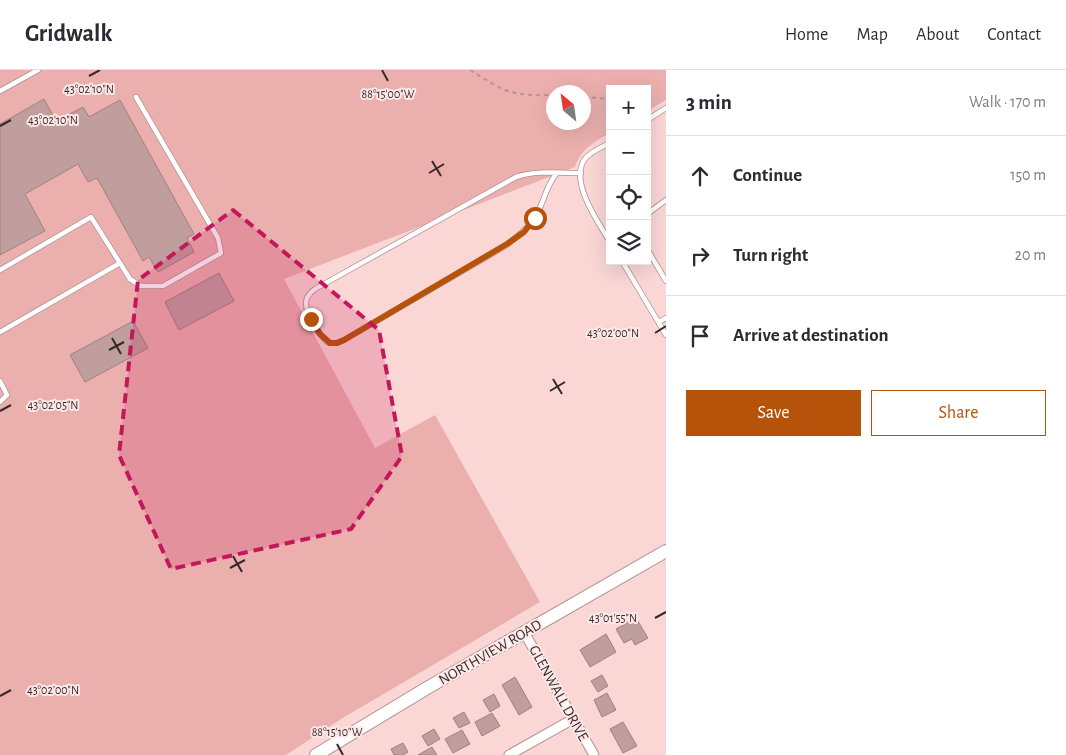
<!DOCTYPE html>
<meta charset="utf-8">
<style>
:root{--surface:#fff;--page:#f7f7f7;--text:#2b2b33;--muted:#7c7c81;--line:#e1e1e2;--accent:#b45309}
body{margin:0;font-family:"Alegreya Sans",sans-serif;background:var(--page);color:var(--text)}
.controls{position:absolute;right:15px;top:15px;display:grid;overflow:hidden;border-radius:0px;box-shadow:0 5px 20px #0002}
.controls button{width:45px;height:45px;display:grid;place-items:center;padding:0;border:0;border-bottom:1px solid var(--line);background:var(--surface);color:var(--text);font:25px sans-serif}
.compass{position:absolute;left:546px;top:15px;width:45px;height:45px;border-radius:50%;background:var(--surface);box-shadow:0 5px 20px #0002;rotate:331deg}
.stop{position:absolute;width:15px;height:15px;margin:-11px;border:4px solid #b45309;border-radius:50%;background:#fff}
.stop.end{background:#b45309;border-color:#fff;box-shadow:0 1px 5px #0008}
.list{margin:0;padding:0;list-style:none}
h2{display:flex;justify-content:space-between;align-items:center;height:65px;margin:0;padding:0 20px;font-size:21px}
h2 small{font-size:16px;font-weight:400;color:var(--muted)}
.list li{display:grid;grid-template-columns:32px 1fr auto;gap:15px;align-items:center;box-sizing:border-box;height:80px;padding:0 20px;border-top:1px solid var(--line)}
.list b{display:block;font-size:19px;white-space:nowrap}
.list em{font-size:16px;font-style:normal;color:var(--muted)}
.actions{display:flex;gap:10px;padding:15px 20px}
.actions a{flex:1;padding:11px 0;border:1px solid var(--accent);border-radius:0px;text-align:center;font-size:18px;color:var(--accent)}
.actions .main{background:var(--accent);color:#fff}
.icon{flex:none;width:28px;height:28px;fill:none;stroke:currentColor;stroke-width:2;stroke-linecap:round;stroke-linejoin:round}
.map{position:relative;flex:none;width:666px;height:685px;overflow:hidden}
header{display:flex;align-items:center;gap:30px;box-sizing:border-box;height:70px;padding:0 25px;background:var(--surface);border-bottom:1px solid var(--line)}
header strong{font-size:24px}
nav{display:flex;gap:28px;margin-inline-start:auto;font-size:18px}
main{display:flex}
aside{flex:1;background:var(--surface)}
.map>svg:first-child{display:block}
.green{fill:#ebb0ae;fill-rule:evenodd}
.building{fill:#c09e9d;stroke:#a18180}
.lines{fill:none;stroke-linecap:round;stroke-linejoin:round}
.lane-casing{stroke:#af8e8d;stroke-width:6}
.street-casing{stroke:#af8e8d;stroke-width:11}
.secondary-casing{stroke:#af8e8d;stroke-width:14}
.path{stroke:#b39796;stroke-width:2;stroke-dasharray:4 4;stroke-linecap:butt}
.lane{stroke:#fff;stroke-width:4.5}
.street{stroke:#fff;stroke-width:9}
.secondary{stroke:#fff;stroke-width:12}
.route{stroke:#b45309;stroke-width:6}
.marked{fill:#c2185b;fill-opacity:0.2;stroke:#c2185b;stroke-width:4;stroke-dasharray:10 6;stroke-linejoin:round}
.ticks{fill:none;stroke:#372929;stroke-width:2}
.labels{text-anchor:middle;stroke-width:4;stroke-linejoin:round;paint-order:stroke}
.street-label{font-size:15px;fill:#372929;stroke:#fde8e7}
.ticks-label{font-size:12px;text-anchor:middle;fill:#372929;stroke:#fde8e7;stroke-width:4;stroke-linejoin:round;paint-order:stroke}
</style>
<header>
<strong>Gridwalk</strong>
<nav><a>Home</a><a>Map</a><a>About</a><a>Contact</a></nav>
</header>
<main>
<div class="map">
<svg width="666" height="685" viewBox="0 0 666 685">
<rect width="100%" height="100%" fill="#fad6d5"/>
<!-- green -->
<path class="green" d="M 0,0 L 666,0 L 666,30 L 647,41 L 647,19 L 610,19 L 610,63 C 594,72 581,79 575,97 L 284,209 L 375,378 L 435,345 L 540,532 L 341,649 L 286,685 L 0,685 ZM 554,22 L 584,22 L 584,52 L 554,52 Z"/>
<!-- building -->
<g class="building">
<polygon points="44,29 56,51 83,37 89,47 120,30 194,164 187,168 194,182 158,202 149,187 143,191 97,108 88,112 78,94 25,124 45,161 0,185 0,54"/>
<polygon points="219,203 234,231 179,260 165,232"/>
<polygon points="133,251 148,278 85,312 70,285"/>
<polygon points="636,548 648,568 635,575 632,569 624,573 616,559"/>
<polygon points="606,564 616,582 590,597 580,580"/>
<polygon points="602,605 608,616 598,622 591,611"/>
<polygon points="515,607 532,637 519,645 502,615"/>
<polygon points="607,623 616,640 602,647 594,630"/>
<polygon points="494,624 500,636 490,642 483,630"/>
<polygon points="464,642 470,653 459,658 453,648"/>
<polygon points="492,643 500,656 482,666 475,652"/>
<polygon points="623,652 637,676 623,683 610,659"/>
<polygon points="434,659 440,669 428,676 422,666"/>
<polygon points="462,660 470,674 453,683 445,669"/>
<polygon points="403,673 408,682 403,685 394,685 391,679"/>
<polygon points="432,677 437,685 418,685"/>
</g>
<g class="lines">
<!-- lane casing -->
<g class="lane-casing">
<g id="lane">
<polyline points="0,21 38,0"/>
<polyline points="647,50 666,38"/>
<path d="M 610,73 C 602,77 589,82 584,90 C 570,113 598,152 610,172"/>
<path d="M 557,103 C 546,115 544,132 536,146 C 529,158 517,166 507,175 L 344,270 L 337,273 L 329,273 C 319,266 302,241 307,228 C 309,224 312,221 315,219 L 516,107 C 537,100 559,103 581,103"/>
<polyline points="647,144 666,130"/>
<polyline points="647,179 666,211"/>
<polyline points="622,191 666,265"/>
<polyline points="0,200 91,147 130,209 141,216 163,216 221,183 218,168 136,27"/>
<polyline points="659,252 666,248"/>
<polyline points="0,262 120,193"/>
<polyline points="0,311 7,325"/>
<polyline points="0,332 7,325"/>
</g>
</g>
<!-- street casing -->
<g class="street-casing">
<g id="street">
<polyline points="524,562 594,685"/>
<polyline points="509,685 573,649"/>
</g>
</g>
<!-- secondary casing -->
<g class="secondary-casing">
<polyline id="secondary" points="316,685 427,618 666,481"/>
</g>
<!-- path -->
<g class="path">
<path d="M 470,0 C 482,7 493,15 505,20 C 520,26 538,25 554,25"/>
<polyline points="584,27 610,29"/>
</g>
<!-- lane -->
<use href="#lane" class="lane"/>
<!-- street -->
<use href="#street" class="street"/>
<!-- secondary -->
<use href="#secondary" class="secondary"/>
</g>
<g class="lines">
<!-- route -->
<polyline class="route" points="311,249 320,264 330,273 337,273 344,270 507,174 524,162 535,148"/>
</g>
<!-- marked area -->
<path class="marked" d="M 233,140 L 379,260 L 402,386 L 351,459 L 171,499 L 119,385 L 138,210 Z"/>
<!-- ticks -->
<path class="ticks" d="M 382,0 L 388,11M 89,6 L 100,0M 0,56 L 11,50M 432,91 L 441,106M 429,103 L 444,94M 655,263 L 666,256M 112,268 L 121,284M 109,280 L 124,272M 553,309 L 562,324M 550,321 L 565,312M 0,341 L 11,335M 233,486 L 242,502M 230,498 L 245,490M 655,548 L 666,542M 0,626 L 11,620M 337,674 L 343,685"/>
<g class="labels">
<!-- street labels -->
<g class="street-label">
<text transform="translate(490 582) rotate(-30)" y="5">NORTHVIEW ROAD</text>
<text transform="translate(559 623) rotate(61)" y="5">GLENWALL DRIVE</text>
</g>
</g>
<g class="ticks-label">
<text x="89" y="23">43°02'10"N</text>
<text x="388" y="28">88°15'00"W</text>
<text x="53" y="54">43°02'10"N</text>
<text x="613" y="267">43°02'00"N</text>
<text x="53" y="339">43°02'05"N</text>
<text x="613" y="552">43°01'55"N</text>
<text x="53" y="624">43°02'00"N</text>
<text x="337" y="666">88°15'10"W</text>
</g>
</svg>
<div class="controls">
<button>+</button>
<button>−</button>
<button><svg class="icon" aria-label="locate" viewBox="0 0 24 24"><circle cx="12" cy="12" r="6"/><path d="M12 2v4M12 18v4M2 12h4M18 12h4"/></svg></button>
<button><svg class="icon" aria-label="layers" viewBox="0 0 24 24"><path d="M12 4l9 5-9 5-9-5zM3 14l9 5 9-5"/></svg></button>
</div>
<svg class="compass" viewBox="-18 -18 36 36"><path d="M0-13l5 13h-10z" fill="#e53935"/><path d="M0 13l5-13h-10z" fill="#7c7c81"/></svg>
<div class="stop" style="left:535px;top:148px"></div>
<div class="stop end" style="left:311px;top:249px"></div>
</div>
<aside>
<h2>3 min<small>Walk · 170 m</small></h2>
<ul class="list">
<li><svg class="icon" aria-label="ahead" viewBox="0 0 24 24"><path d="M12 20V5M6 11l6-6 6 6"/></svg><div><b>Continue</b></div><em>150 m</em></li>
<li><svg class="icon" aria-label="right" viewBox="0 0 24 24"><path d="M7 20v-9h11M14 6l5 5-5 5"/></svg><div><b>Turn right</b></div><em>20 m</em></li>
<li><svg class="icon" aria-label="arrive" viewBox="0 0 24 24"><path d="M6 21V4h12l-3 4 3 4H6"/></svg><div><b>Arrive at destination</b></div></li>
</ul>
<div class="actions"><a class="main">Save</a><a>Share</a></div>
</aside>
</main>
